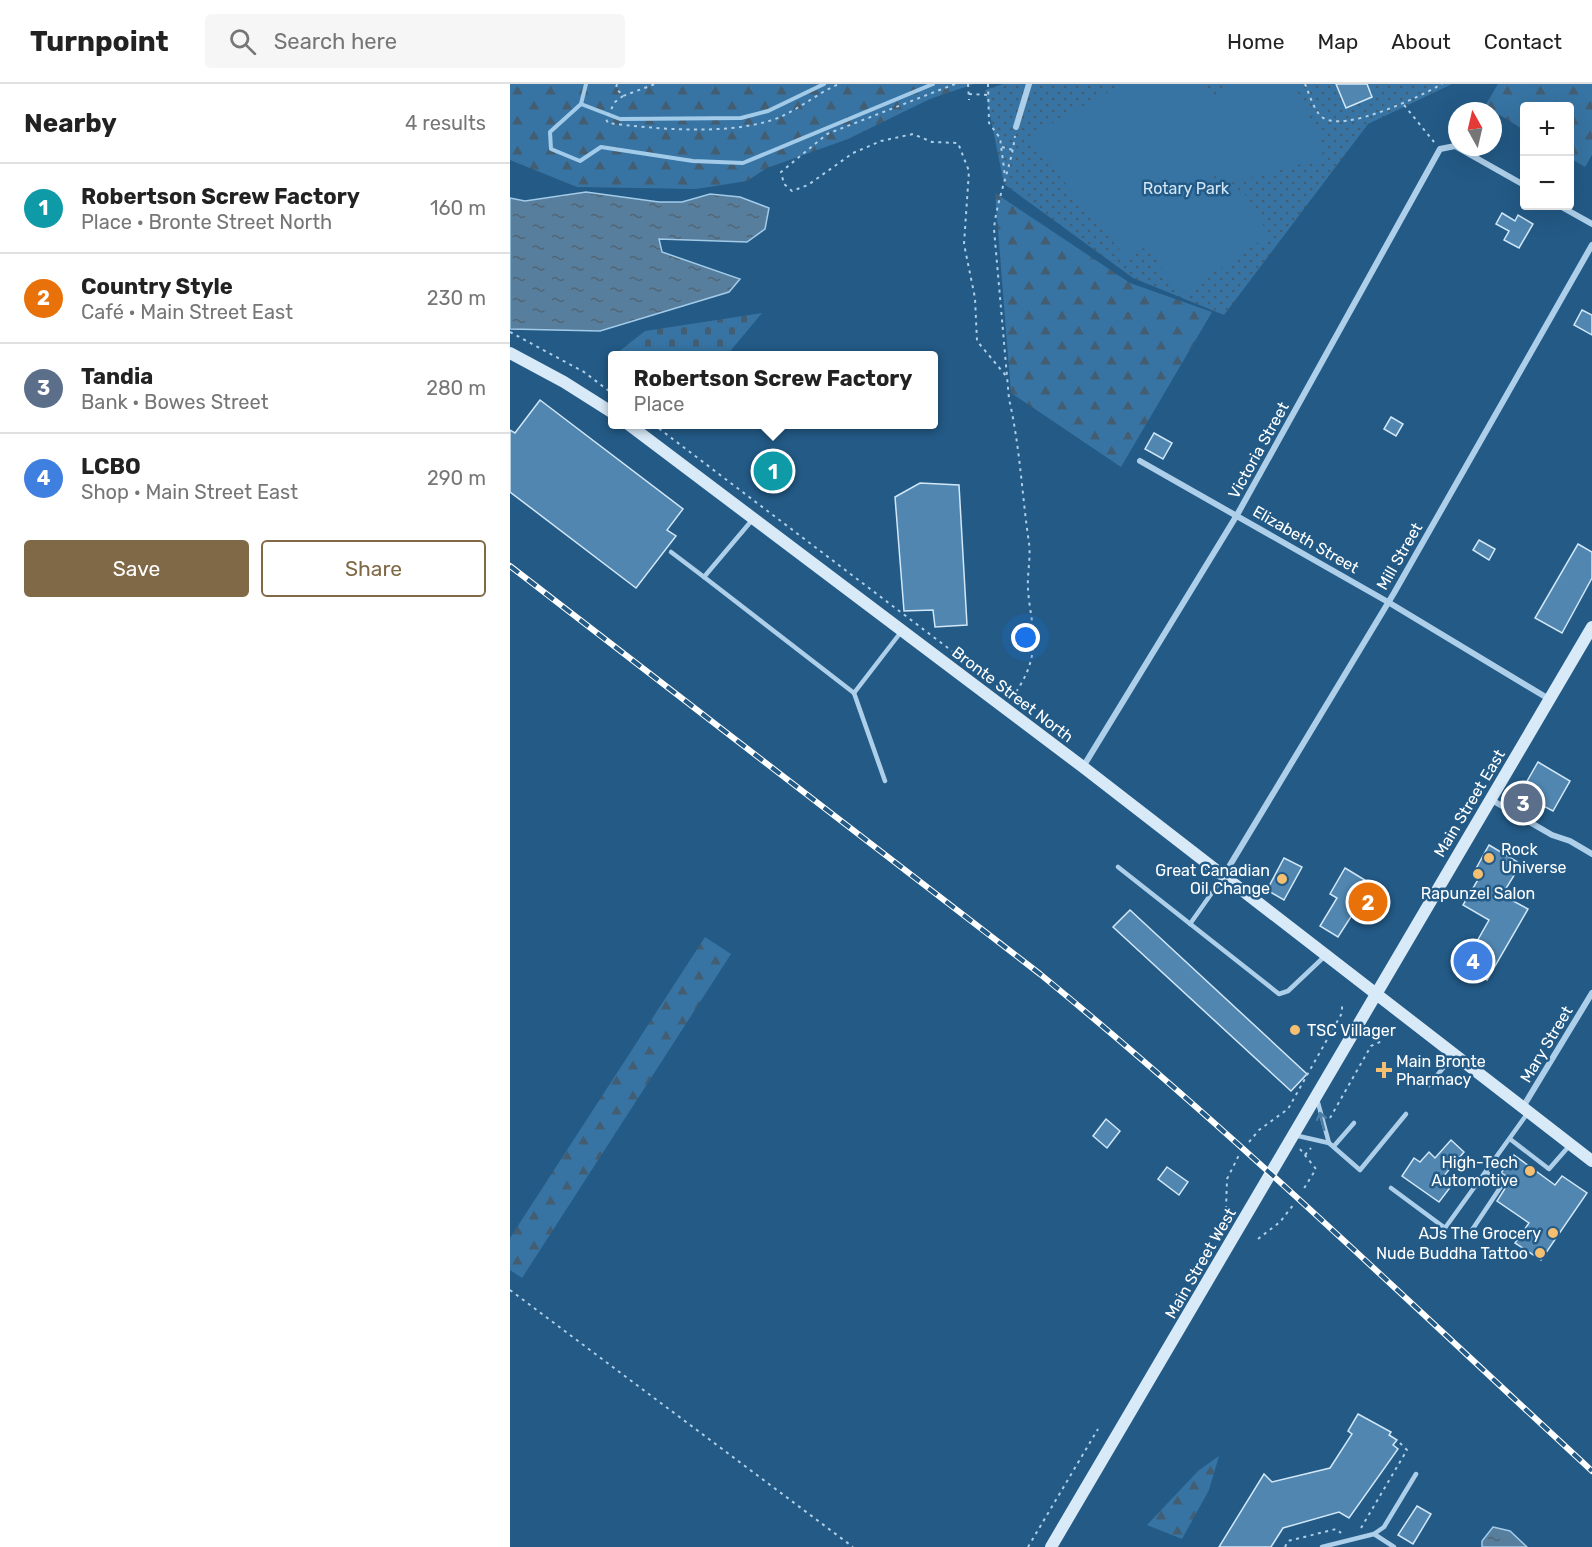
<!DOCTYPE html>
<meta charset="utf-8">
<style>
:root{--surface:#fff;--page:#f6f6f6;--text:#222;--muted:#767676;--line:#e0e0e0;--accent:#806946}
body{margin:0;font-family:Rubik,sans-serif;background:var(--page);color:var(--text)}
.controls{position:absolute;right:18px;top:18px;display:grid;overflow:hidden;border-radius:6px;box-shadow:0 6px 24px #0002}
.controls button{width:54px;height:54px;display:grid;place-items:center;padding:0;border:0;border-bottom:2px solid var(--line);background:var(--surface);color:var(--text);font:30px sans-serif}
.compass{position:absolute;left:938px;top:18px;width:54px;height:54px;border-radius:50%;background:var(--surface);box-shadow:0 6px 24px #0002;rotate:352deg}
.you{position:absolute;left:516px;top:554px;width:21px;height:21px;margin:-15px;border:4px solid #fff;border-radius:50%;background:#1a73e8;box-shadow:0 0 0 9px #1a73e833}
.badge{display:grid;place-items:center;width:39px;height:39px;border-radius:50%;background:var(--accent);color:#fff;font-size:20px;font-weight:700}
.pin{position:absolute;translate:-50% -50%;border:3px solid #fff;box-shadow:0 2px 6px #0006}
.popup{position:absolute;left:98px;top:267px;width:330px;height:78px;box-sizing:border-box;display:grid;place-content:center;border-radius:6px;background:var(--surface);filter:drop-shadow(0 2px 4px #0005);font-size:20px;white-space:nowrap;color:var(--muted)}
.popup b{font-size:22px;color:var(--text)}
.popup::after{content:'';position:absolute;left:50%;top:100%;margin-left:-12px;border:12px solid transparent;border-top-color:var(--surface)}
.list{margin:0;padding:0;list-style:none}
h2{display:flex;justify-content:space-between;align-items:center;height:78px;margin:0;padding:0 24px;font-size:26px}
h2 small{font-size:20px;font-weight:400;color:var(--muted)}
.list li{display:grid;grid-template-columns:39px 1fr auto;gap:18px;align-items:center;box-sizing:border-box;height:90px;padding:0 24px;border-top:2px solid var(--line)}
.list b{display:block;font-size:22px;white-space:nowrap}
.list p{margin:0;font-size:20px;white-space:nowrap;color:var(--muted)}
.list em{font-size:20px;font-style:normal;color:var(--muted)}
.actions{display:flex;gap:12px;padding:18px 24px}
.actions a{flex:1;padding:14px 0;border:2px solid var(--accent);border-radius:6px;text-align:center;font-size:21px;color:var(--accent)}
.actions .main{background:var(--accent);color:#fff}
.icon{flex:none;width:33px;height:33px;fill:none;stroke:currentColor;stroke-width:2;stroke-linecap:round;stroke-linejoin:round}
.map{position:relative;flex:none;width:1082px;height:1463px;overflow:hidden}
header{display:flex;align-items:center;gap:36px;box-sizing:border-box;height:84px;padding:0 30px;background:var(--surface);border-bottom:2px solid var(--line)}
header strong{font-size:28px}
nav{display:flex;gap:33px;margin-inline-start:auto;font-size:21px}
.search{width:420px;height:54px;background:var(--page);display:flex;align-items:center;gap:15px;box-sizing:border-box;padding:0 21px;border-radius:6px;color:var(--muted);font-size:22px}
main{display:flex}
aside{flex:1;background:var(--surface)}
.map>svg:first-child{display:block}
.grass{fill:url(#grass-dots)}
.forest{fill:url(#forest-firs)}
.cemetery{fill:url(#cemetery-stones)}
.garden{fill:#3774a3}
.water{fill:url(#water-ripples);stroke:#a2cbea;stroke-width:1.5}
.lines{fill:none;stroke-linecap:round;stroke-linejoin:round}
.stream{stroke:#a2cbea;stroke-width:4}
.building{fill:#5086b0;stroke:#d2e7f7;stroke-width:1.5}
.path{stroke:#aecfe9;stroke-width:2;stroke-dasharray:3 4.5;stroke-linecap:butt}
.lane{stroke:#aecfe9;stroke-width:4.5}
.street{stroke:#aecfe9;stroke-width:6}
.secondary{stroke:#d8e9f7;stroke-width:12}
.rail-casing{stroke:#fff;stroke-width:6}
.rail{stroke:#235a86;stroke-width:4;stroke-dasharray:11;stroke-linecap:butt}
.oneway{stroke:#4d7da4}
.poi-dot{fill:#f4bf71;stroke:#235a86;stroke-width:2}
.labels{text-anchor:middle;stroke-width:5;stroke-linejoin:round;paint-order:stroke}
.park-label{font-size:16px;fill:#d2e7f7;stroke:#235a86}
.street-label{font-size:16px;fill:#fff;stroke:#235a86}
.poi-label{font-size:16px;fill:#fff;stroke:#235a86;text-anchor:end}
</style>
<header>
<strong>Turnpoint</strong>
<div class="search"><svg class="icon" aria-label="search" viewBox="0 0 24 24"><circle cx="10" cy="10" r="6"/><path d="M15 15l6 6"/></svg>Search here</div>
<nav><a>Home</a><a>Map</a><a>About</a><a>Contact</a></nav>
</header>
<main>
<aside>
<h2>Nearby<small>4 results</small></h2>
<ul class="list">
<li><span class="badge" style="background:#0f9aa8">1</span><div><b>Robertson Screw Factory</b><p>Place · Bronte Street North</p></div><em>160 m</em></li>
<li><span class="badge" style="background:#e8710a">2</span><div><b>Country Style</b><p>Café · Main Street East</p></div><em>230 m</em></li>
<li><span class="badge" style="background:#5c6f8a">3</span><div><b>Tandia</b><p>Bank · Bowes Street</p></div><em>280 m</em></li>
<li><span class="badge" style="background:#3f7fe0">4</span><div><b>LCBO</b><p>Shop · Main Street East</p></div><em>290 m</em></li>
</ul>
<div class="actions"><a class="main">Save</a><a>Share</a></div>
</aside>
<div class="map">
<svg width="1082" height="1463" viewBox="0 0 1082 1463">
<defs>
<pattern id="grass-dots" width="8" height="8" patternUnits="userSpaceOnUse" patternTransform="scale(1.5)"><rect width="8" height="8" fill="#3774a3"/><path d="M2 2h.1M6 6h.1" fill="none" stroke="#435e73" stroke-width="1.8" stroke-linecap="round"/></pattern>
<pattern id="forest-firs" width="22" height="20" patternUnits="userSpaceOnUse" patternTransform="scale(1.5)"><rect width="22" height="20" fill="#3774a3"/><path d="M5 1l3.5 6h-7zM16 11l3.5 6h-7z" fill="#435e73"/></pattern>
<pattern id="cemetery-stones" width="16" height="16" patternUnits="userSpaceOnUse" patternTransform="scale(1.5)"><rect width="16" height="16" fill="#3774a3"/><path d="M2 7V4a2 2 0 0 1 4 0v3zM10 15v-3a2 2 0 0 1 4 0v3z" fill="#435e73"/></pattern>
<pattern id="water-ripples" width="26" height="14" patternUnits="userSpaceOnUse" patternTransform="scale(1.5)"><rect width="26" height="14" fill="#587e9d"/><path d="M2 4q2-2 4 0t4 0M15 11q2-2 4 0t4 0" fill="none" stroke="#526574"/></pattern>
</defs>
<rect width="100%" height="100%" fill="#235a86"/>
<!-- grass -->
<polygon class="grass" points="493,0 942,0 858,40 714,231 623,194 494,100 475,6"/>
<!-- forest -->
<g class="forest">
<polygon points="0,0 464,0 420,15 338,55 257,84 237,97 186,105 67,103 0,76"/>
<polygon points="988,0 1082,0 1082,71 1075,83 1060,74 1060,22 1014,22 1014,46 975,22"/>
<polygon points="485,109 620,199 702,228 611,383 501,309"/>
<polygon points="195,853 221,870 12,1194 0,1186 0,1154"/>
<polygon points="709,1372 699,1406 672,1455 637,1441 688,1387"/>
</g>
<!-- cemetery -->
<polygon class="cemetery" points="252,229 217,271 103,272 135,247"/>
<!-- garden -->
<polygon class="garden" points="613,0 696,0 706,17 719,0 784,0 814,63 811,75 709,102 703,85 699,100 734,109 759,151 675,208 660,202 639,161 616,174 522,58 523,50"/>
<!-- water -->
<g class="water">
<polygon points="76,108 149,118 172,118 200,110 230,113 259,124 255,145 237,158 149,155 152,168 230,195 219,208 90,247 0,245 0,114 15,117"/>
<polygon points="983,1443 1000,1447 1017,1463 972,1463 972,1457"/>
</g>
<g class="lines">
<!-- stream -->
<g class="stream">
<polyline points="76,0 71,20 40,48 41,65 70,77 91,63 183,77 233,79 423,0"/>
<polyline points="71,20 110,35 231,34 258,27 314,0"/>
</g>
</g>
<!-- building -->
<g class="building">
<polygon points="826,0 857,0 862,13 836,24"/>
<polygon points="992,129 1005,137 1008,131 1023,140 1009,164 994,156 999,147 986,140"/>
<polygon points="1072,226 1082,231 1082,251 1064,241"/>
<polygon points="30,316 173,425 157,446 166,452 126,504 0,408 0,346 5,349"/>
<polygon points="881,333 893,340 886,352 874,345"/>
<polygon points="644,349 662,359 653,375 635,365"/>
<polygon points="410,399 449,401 457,541 425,543 423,526 394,527 385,413"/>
<polygon points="969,456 985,465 979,476 963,466"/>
<polygon points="1068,460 1082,468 1082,494 1052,549 1025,534"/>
<polygon points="1028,678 1060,697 1043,727 1024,717 1017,728 1004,720"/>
<polygon points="979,761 1011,780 992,811 1018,825 977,896 953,882 979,836 953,821 969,794 963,790"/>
<polygon points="774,774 792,783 774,816 757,806"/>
<polygon points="835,784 878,810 867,827 851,817 828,853 810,842 827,814 820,810"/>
<polygon points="620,826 797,990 781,1007 603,843"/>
<polygon points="596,1035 610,1047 597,1064 583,1052"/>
<polygon points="941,1056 954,1068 932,1094 942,1101 929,1118 892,1092 904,1074 910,1078 919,1068 925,1074"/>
<polygon points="1004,1071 1045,1101 1052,1092 1077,1109 1031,1176 1005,1159 1019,1139 987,1117 1001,1095 991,1089"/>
<polygon points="657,1083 678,1098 669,1111 648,1095"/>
<polygon points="848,1330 881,1348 879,1351 887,1356 883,1361 888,1365 839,1434 829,1428 773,1444 761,1463 709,1463 754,1390 762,1398 820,1384 842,1350 838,1347"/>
<polygon points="907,1422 921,1430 903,1460 888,1451"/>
</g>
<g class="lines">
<!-- path -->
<g class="path">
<polyline points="107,0 106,4 113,12 145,0"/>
<polyline points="445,0 317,50 271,88 274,100 282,107 298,101 343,69 371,57 403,50 422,58 448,59 459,87 454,160 465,214 467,257 497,293"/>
<polyline points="458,0 459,16"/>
<polyline points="478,0 479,39 490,54 495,92"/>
<path d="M 795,0 C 799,9 804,27 812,33 C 833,50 911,12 932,0"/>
<polyline points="459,10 479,11"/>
<path d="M 113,12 L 105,18 L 96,35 L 98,39 C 146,45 212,51 259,37 C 284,30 305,10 329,0"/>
<polyline points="894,21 924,58"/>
<polyline points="492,63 503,66"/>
<polyline points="0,248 74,288 103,310"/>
<polyline points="143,340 463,583"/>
<path d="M 502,614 C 513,598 521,584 523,564 C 525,544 519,525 518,505 C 517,490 521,474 519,459 C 512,412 510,362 499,315 L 484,145 C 487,113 501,84 505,52"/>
<polyline points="820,1034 861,962 874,956"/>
<polyline points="739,1058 749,1046 778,1025 832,929 832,920"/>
<polyline points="790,1065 806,1085 793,1106"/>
<polyline points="795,1071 801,1064"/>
<polyline points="716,1125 717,1095 729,1071"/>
<polyline points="748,1155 770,1138 784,1120"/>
<polyline points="0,1206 343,1463"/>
<polyline points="851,1444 897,1366 888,1357"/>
<polyline points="518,1463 588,1345"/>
<polyline points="775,1463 778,1457 826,1445 831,1449"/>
</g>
<!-- lane -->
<g class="lane">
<polyline points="243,435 194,493 344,609 391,548"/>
<polyline points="161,468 194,493"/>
<polyline points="344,609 375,697"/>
<polyline points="608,783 769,910 778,907 815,872"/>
<polyline points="680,840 713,793"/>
<polyline points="919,1001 944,971"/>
<polyline points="807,1015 819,1059 850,1086 896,1030"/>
<polyline points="784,1051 819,1059"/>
<polyline points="1000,1055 1039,1085 1060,1061"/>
<polyline points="824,1062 844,1039"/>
<polyline points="881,1104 935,1144 1017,1030"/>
<polyline points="962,1146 992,1101 976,1088"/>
<polyline points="864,1450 874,1443 906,1390"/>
<polyline points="812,1463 864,1450 884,1463"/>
</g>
<!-- street -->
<g class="street">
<polyline points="506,43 519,0"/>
<polyline points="1050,122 1082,140"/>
<polyline points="630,377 878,518 1039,615"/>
<polyline points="573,683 727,431 930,65 945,62 1014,101"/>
<polyline points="980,715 1042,751 1060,757 1082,770"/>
<polyline points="714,791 884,509 1082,161"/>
<polyline points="1013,1023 1082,909"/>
</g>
<!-- secondary -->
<g class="secondary">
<polyline points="0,269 54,298 103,329"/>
<polyline points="118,340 573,683 1082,1077"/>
<polyline points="541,1463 1082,543"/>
</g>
<!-- rail casing -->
<g class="rail-casing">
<path id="rail" d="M 0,482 L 530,890 C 722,1047 900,1219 1082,1387"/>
</g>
<!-- rail -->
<use href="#rail" class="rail"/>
</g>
<!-- one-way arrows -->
<defs><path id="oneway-shaft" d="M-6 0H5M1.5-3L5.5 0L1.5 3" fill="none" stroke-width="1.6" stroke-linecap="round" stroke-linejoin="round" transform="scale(1.5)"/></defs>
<use class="oneway" href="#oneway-shaft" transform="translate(812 1037) rotate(-104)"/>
<!-- markers -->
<g class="poi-dot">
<circle cx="979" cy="774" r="6"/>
<circle cx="968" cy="790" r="6"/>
<circle cx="772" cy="795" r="6"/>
<circle cx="785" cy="946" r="6"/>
<path d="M871 977h6v6h6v6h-6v6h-6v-6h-6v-6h6z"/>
<circle cx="1020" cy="1087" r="6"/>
<circle cx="1043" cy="1149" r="6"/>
<circle cx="1030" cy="1169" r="6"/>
</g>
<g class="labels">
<!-- park labels -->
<g class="park-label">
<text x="676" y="110">Rotary Park</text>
</g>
<!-- street labels -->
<g class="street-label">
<text transform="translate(748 366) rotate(-61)" y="6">Victoria Street</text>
<text transform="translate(796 455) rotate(30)" y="6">Elizabeth Street</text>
<text transform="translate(889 472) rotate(-60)" y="6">Mill Street</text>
<text transform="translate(503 610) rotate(37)" y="6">Bronte Street North</text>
<text transform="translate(959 719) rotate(-59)" y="6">Main Street East</text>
<text transform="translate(1036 960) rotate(-59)" y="6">Mary Street</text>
<text transform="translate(690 1179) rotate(-60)" y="6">Main Street West</text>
</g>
<!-- poi labels -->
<g class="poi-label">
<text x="991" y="771" text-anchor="start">Rock<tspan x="991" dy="18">Universe</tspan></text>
<text x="760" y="792">Great Canadian<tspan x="760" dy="18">Oil Change</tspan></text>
<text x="968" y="815" text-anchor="middle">Rapunzel Salon</text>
<text x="797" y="952" text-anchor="start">TSC Villager</text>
<text x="886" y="983" text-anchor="start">Main Bronte<tspan x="886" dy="18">Pharmacy</tspan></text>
<text x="1008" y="1084">High-Tech<tspan x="1008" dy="18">Automotive</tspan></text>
<text x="1031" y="1155">AJs The Grocery</text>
<text x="1018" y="1175">Nude Buddha Tattoo</text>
</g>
</g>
</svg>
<div class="controls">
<button>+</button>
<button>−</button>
</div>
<svg class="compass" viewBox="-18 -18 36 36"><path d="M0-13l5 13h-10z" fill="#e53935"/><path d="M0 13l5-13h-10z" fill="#767676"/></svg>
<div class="you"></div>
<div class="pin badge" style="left:263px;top:387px;background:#0f9aa8">1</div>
<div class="popup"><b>Robertson Screw Factory</b>Place</div>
<div class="pin badge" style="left:858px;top:818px;background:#e8710a">2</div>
<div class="pin badge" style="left:1013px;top:719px;background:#5c6f8a">3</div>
<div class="pin badge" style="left:963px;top:877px;background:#3f7fe0">4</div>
</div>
</main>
